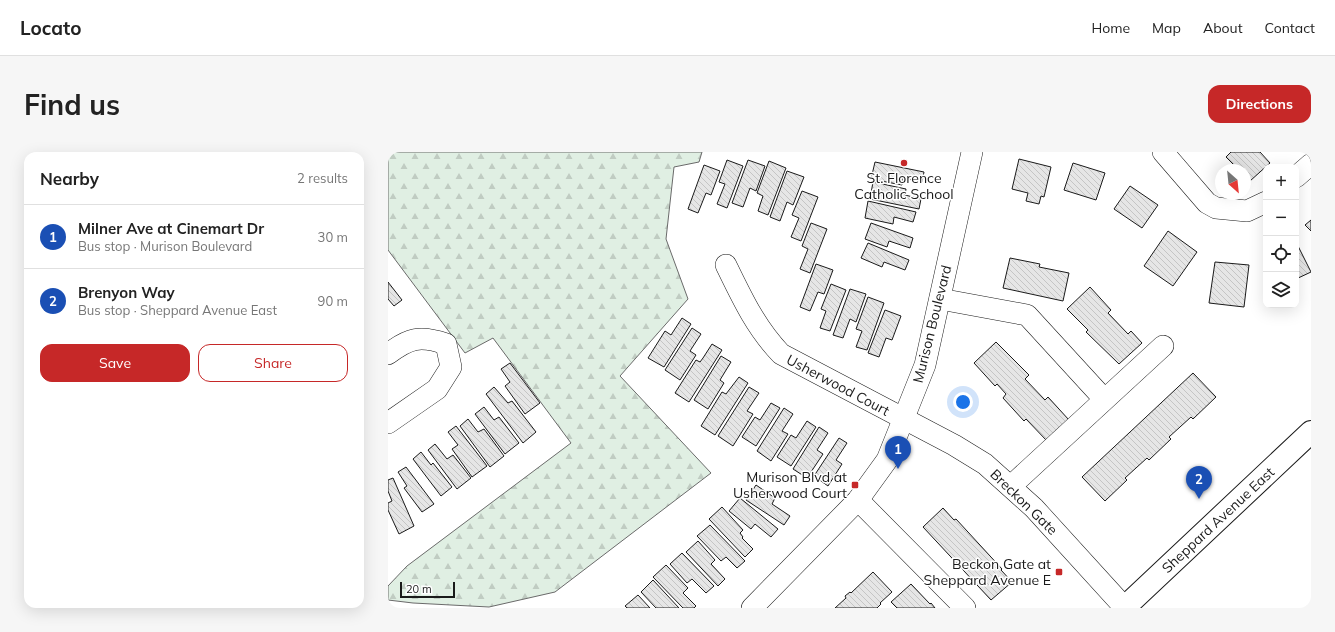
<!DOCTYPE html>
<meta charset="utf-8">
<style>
:root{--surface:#fff;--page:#f6f6f6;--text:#222;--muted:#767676;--line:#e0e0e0;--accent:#c62828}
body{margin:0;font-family:Mulish,sans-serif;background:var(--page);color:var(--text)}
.controls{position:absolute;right:12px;top:12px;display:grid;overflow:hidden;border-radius:8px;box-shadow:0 4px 16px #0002}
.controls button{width:36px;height:36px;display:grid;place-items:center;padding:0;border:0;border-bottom:1px solid var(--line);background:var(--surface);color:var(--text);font:20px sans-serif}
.compass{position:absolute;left:827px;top:12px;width:36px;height:36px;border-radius:50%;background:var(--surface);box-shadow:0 4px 16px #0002;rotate:153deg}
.scale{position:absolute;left:12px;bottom:10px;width:55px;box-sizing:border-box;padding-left:4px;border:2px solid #1a1a1a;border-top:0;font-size:11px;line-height:14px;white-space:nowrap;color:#1a1a1a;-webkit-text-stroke:3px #fff;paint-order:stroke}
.you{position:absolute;left:575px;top:250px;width:14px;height:14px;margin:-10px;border:3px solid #fff;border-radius:50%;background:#1a73e8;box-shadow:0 0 0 6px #1a73e833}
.badge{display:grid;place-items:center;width:26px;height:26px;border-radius:50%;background:var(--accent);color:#fff;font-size:13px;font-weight:700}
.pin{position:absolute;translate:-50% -33px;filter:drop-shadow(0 1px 2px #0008)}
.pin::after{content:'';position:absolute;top:21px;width:14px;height:12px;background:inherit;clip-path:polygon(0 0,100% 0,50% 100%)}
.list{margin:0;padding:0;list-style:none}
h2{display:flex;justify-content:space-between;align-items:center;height:52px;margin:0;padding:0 16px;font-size:17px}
h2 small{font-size:13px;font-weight:400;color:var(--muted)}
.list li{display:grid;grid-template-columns:26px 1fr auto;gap:12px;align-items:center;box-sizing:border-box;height:64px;padding:0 16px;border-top:1px solid var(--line)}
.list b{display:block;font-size:15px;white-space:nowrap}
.list p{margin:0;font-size:13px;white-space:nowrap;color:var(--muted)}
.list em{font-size:13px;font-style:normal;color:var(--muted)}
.actions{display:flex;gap:8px;padding:12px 16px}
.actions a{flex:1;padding:9px 0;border:1px solid var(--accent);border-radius:12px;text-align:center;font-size:14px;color:var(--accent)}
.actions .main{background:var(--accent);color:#fff}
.icon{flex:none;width:22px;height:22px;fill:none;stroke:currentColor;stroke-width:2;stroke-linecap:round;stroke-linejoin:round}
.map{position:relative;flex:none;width:923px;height:456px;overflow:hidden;border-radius:12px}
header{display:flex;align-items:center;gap:24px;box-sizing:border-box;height:56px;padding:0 20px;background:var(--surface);border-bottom:1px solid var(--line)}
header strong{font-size:19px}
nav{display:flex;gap:22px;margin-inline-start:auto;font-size:14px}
.intro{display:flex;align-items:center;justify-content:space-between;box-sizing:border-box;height:96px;padding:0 24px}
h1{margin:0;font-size:28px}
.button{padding:10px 18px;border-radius:12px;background:var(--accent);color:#fff;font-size:14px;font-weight:700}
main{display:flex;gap:24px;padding:0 24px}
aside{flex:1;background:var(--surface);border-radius:12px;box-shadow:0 4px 16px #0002}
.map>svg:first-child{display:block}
.forest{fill:url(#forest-firs);stroke:#6a6a6a}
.building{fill:url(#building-back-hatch);stroke:#1a1a1a}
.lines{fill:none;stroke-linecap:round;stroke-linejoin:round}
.minor-casing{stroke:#1a1a1a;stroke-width:22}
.major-casing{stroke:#1a1a1a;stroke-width:24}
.minor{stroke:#fff;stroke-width:21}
.major{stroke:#fff;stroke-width:22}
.poi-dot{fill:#c62828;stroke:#fff;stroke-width:1.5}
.labels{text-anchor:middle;stroke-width:3;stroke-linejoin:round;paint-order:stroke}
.poi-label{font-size:14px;fill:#1a1a1a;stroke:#fff;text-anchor:end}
.street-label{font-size:14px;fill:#1a1a1a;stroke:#fff}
</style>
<header>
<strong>Locato</strong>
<nav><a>Home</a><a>Map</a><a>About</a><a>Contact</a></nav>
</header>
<div class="intro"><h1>Find us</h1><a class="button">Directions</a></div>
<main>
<aside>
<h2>Nearby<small>2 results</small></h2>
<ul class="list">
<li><span class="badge" style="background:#1a4fb4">1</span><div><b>Milner Ave at Cinemart Dr</b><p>Bus stop · Murison Boulevard</p></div><em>30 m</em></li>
<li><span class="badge" style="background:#1a4fb4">2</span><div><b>Brenyon Way</b><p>Bus stop · Sheppard Avenue East</p></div><em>90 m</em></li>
</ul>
<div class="actions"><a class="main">Save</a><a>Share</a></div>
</aside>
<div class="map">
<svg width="923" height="456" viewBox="0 0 923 456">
<defs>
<pattern id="forest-firs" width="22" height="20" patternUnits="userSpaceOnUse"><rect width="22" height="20" fill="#e0efe3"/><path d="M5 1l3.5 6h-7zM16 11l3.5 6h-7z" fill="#c0ccc2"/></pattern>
<pattern id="building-back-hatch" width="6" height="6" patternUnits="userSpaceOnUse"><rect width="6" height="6" fill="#e6e6e6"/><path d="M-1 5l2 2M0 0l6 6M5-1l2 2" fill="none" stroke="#c5c5c5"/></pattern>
</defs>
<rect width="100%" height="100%" fill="#fff"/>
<!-- forest -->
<polygon class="forest" points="0,0 314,0 311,10 286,15 278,87 300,147 232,224 323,321 167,440 101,455 25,451 0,448 0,434 19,414 183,291 105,186 77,201 0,98"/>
<!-- building -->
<g class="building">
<polygon points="843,0 872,0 882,11 862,29 857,25 857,18 851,18 838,5"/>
<polygon points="631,7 663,15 656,45 653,44 651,52 638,49 640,41 624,37"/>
<polygon points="339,8 355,14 339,56 329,52 337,32 331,30"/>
<polygon points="360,8 377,14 368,39 362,36 355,55 344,51"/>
<polygon points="381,9 398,16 380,63 370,59 375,44 369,41"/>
<polygon points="487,10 536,20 534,30 515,26 514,33 483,27"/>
<polygon points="685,11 717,21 708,48 676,38"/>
<polygon points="316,13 332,19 323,43 318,41 310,61 300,57"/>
<polygon points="399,19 416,25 405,53 399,50 392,69 382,65"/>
<polygon points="485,30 518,37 517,43 533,47 531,57 482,47"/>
<polygon points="742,34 770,53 754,76 726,57"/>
<polygon points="414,39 430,45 413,89 403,85 411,66 404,63"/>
<polygon points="480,49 528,60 525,70 506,65 505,72 477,66"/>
<polygon points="923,68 923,79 917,73"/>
<polygon points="423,71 439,77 422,121 412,117 420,97 414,94"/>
<polygon points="483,71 525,86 522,96 501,89 499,95 477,87"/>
<polygon points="780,79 809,100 785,134 756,114"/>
<polygon points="480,91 521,108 517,118 496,110 494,115 473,106"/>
<polygon points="910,94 923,120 908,127 908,95"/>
<polygon points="622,106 652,112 651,115 681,121 675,149 615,136"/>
<polygon points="827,110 861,113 856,155 821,151"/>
<polygon points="428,112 445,118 436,142 430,140 422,159 412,155"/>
<polygon points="0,130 14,148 6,154 0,147"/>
<polygon points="443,132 458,138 442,179 432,176 438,159 433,157"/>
<polygon points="702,135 723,158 720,161 740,182 743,179 754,191 731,212 698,180 700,178 679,157"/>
<polygon points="462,137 478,142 468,170 462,167 455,186 445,183"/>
<polygon points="480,145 496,151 479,198 468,195 474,179 468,177"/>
<polygon points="497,158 513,164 504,188 498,186 491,205 480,201"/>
<polygon points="294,166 303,172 276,215 260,206 277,179 283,183"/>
<polygon points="304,176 313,182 302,199 308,203 292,228 277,218"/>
<polygon points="608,190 641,223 637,227 657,248 660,245 681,268 659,289 638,267 636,269 615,246 618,242 609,232 607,234 586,211"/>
<polygon points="324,192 334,198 301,250 287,241 308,208 312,210 315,206"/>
<polygon points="333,204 343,210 332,228 336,231 320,257 306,248"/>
<polygon points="122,211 152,251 137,262 117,234 122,230 113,217"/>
<polygon points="805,221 828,245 805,267 803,265 781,285 783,287 761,308 759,306 737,326 739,328 717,349 694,325"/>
<polygon points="351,225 360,231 327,283 313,274 334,240 338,242"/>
<polygon points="106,235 120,251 124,249 148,280 135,291 98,242"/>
<polygon points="361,235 371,241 359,259 365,262 345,294 330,284"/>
<polygon points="383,251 392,256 368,294 354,285 367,265 372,268"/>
<polygon points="96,255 106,268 111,265 131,291 117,302 87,262"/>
<polygon points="396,256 405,262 394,279 400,282 383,309 369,299"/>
<polygon points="80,267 90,280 96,277 116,304 102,315 72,274"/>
<polygon points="419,269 428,275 403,314 389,305 403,283 408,286"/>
<polygon points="68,274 99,314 84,325 64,297 70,293 60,280"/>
<polygon points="431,275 440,281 429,298 435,302 419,326 405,317"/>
<polygon points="451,286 459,291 448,308 454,312 440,334 426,324"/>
<polygon points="47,292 59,307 65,303 83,326 69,337 40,298"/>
<polygon points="33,300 43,313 45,311 64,335 53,344 25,307"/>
<polygon points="18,315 46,352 34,360 16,336 19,334 10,320"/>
<polygon points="5,326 26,374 11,382 0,358 0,351 4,349 0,339 0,328"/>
<polygon points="368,333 387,346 384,352 402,364 396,373 358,348"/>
<polygon points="352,346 390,377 383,385 367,372 363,377 341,359"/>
<polygon points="334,355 355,378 352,381 355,385 354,386 365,397 357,405 321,367"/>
<polygon points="555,356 566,368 568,367 614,417 613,418 624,430 603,448 535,375"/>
<polygon points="322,373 357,409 349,416 338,405 333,409 309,384"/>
<polygon points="310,389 327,408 323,412 337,427 330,434 298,400"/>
<polygon points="294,401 326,434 318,441 304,427 299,431 282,412"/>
<polygon points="278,413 300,436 295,441 308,454 306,456 295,456 265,425"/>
<polygon points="485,420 504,440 492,451 493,452 489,456 447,456 458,446 457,444 462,440 463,441"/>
<polygon points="265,428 291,456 268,456 253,440"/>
<polygon points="523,432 542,452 543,451 547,456 509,456 503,450"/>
<polygon points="250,443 262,456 239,456 237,454"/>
</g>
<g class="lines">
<!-- minor casing -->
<g class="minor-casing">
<g id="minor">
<polyline points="775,0 819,51 828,56 859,59 878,50"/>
<polyline points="908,25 923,12"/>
<path d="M 338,113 C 354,146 368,176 393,202 L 566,293 L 597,312 L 646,356 L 737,456"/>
<polyline points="552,147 639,163 716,247"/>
<path d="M 0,202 C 21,186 32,183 58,192 L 63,215 L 49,237 L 0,271"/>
<polyline points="623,334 775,194"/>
<polyline points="470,348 577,456"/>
<polyline points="364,456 470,348 499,308 537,213 584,0"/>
</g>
</g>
<!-- major casing -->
<g class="major-casing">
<polyline id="major" points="736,456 923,280"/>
</g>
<!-- minor -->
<use href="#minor" class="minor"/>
<!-- major -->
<use href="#major" class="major"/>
</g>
<!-- markers -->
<g class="poi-dot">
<circle cx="516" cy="11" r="4"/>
<rect x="463" y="329" width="8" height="8" rx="2"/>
<rect x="667" y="416" width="8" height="8" rx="2"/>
</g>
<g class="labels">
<!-- poi labels -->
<g class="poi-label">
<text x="516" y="31" text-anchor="middle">St. Florence<tspan x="516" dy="16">Catholic School</tspan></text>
<text x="459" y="330">Murison Blvd at<tspan x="459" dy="16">Usherwood Court</tspan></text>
<text x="663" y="417">Beckon Gate at<tspan x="663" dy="16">Sheppard Avenue E</tspan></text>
</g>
<!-- street labels -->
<g class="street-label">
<text transform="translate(544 172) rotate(-76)" y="5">Murison Boulevard</text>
<text transform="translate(450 233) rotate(28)" y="5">Usherwood Court</text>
<text transform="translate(636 350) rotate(44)" y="5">Breckon Gate</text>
<text transform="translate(830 368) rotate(-43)" y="5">Sheppard Avenue East</text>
</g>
</g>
</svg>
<div class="controls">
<button>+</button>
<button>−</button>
<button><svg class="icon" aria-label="locate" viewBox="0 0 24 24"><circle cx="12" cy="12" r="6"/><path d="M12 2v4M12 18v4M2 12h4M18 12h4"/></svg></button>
<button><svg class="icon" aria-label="layers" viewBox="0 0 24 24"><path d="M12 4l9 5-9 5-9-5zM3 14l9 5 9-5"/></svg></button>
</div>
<svg class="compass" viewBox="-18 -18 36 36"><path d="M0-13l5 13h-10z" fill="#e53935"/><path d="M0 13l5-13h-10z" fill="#767676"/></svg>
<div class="scale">20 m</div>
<div class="you"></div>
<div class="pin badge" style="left:510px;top:317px;background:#1a4fb4">1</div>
<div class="pin badge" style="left:811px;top:347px;background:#1a4fb4">2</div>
</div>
</main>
